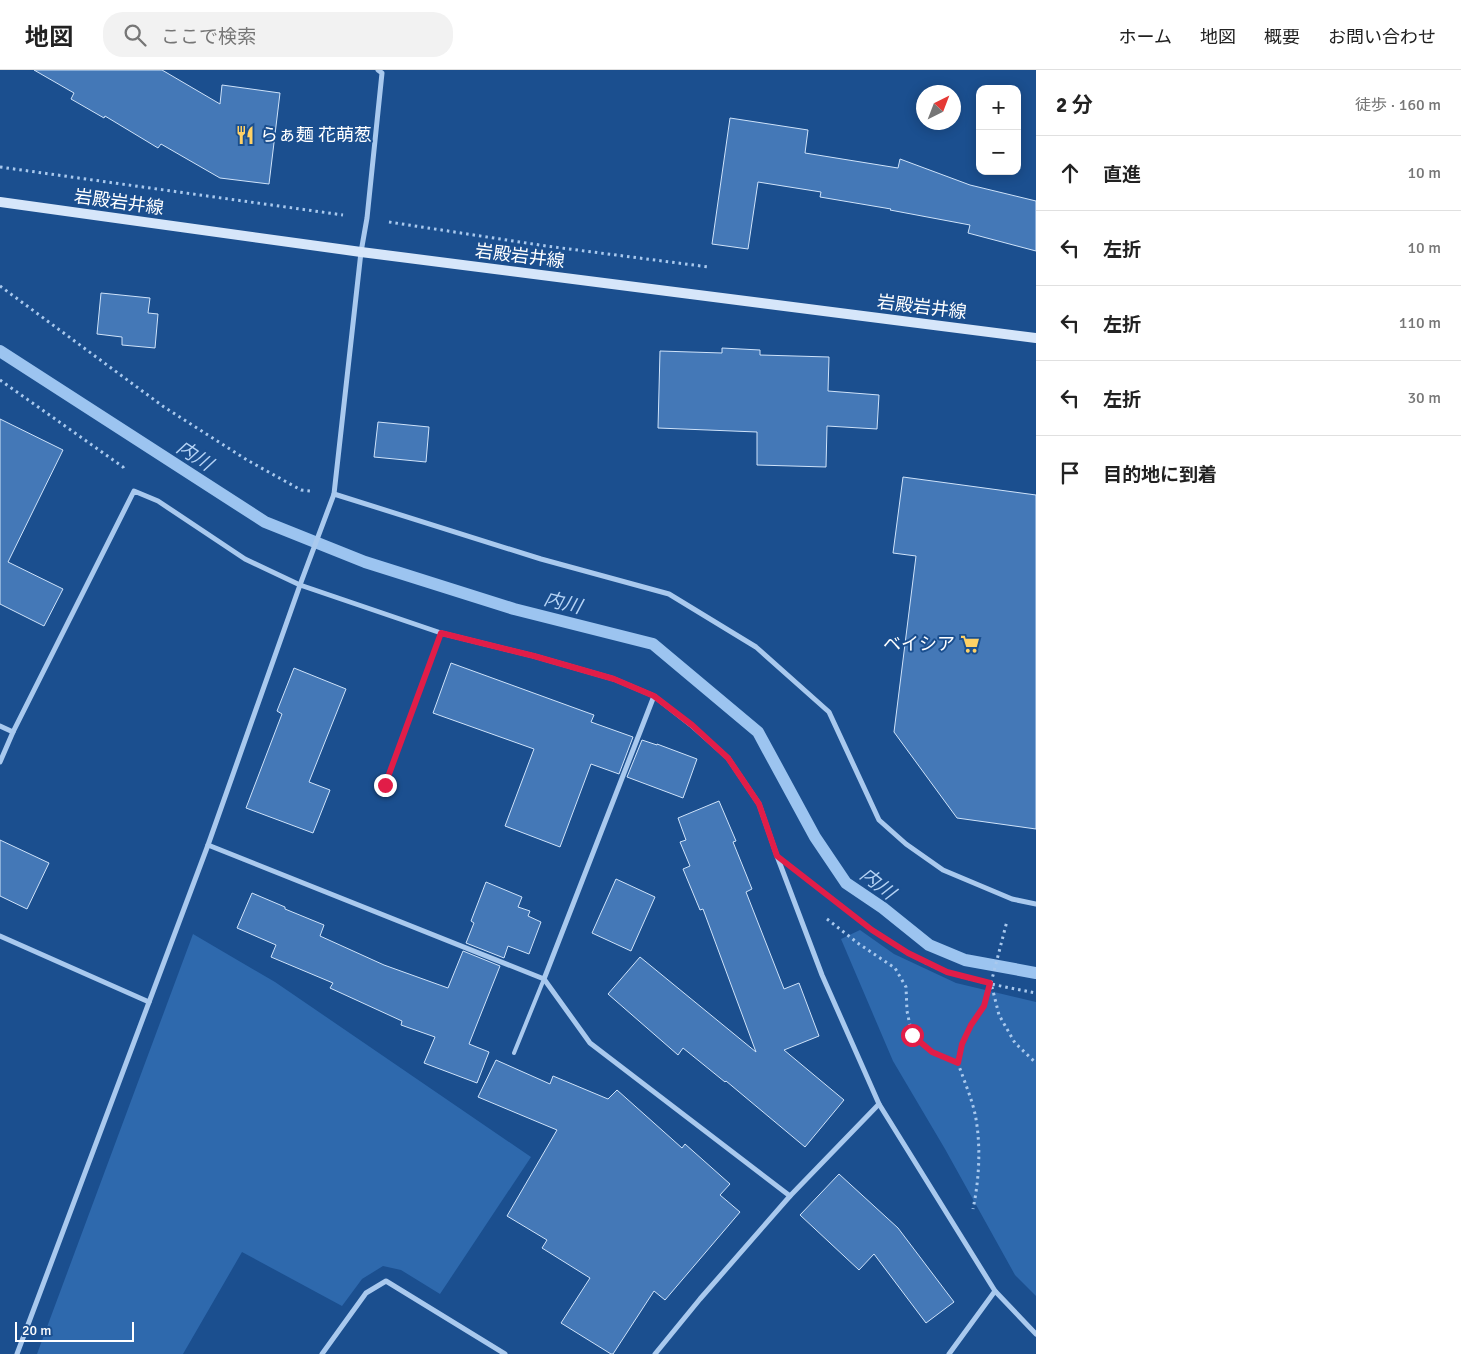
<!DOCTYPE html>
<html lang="ja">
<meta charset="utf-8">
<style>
:root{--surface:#fff;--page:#f2f2f2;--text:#222;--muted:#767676;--line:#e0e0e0}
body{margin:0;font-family:Signika,"Noto Sans JP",sans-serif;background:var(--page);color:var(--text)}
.controls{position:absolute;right:15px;top:15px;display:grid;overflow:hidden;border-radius:10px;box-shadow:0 2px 12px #0003}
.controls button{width:45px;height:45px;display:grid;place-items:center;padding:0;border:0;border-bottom:1px solid var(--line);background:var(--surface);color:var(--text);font:25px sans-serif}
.compass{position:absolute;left:916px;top:15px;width:45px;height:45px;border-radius:50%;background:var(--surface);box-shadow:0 2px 12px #0003;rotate:42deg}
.scale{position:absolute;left:15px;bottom:12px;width:119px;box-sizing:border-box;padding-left:5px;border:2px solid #fff;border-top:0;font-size:14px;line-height:18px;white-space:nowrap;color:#fff;-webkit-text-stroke:4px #1b4f8f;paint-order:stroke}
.stop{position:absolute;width:15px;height:15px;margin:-11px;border:4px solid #e11d48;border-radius:50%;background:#fff}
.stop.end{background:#e11d48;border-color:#fff;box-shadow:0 1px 5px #0008}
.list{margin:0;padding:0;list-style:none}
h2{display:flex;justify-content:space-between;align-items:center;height:65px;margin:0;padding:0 20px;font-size:21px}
h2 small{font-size:16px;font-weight:400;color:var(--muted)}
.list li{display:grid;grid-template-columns:32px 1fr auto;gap:15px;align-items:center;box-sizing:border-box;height:75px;padding:0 20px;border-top:1px solid var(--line)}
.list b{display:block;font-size:19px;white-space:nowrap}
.list em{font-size:16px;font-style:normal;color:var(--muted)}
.icon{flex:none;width:28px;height:28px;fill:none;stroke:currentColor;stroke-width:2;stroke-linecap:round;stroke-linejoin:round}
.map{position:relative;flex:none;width:1036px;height:1284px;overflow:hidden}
header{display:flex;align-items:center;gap:30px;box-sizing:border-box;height:70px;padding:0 25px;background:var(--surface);border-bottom:1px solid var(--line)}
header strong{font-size:24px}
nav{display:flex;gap:28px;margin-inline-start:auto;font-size:18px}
.search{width:350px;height:45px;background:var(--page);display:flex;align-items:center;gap:12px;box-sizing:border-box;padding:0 18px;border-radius:20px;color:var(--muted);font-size:19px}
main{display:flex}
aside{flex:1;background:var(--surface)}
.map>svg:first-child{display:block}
.green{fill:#2e69ad}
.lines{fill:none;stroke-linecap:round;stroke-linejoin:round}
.stream{stroke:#9cc4f0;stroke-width:12}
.building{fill:#4478b7;stroke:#cfe3fa}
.path{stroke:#a9c9ee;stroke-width:3;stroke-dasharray:2.5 4;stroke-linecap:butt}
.service{stroke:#a9c9ee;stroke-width:4}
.minor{stroke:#a9c9ee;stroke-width:5}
.secondary{stroke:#d6e6fa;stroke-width:10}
.route{stroke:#e11d48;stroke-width:6}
.labels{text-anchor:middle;stroke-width:4;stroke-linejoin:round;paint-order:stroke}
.poi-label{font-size:18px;fill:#fff;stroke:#1b4f8f;text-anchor:start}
.street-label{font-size:18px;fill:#fff;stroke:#1b4f8f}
.water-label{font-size:19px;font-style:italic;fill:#b5d3f5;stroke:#1b4f8f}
</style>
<header>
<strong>地図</strong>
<div class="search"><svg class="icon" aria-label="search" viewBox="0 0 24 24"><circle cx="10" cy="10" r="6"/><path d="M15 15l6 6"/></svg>ここで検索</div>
<nav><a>ホーム</a><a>地図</a><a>概要</a><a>お問い合わせ</a></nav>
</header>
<main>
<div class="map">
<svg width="1036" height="1284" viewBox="0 0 1036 1284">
<rect width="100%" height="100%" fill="#1b4f8f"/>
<!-- green -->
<g class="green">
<polygon points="860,860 894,884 956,913 1036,932 1036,1226 1015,1205 945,1079 893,991 841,869"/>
<polygon points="193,864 275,912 531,1087 440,1224 401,1200 383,1196 362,1209 342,1236 242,1182 183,1284 37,1284"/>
</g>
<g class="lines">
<!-- stream -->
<polyline class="stream" points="0,281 265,452 365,492 514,539 653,574 758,662 815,767 846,813 883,838 929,875 965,890 1036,903"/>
</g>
<!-- building -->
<g class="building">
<polygon points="34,0 162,0 220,34 222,15 280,23 269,114 220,108 161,74 158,78 105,46 104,48 71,29 74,23"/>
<polygon points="730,48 808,60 805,83 898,98 900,89 970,115 1036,131 1036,181 968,163 970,155 890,140 891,139 820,127 821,122 758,112 748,179 712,174"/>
<polygon points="101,223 150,228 148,243 158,244 155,278 122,275 122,267 97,264"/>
<polygon points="722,278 760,280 760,285 829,287 828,321 879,325 877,359 827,356 826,397 757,395 757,362 658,358 660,281 722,283"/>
<polygon points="0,349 63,380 8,492 63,519 44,556 0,534"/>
<polygon points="378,352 429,357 426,392 374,387"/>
<polygon points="903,407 1036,425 1036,759 957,748 894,662 916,486 893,483"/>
<polygon points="451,593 594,645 591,652 633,667 619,704 591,694 560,777 505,756 534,679 433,643"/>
<polygon points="294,598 346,619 309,712 330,720 313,763 246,738 282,644 277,641"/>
<polygon points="642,670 657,675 657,674 697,689 683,728 627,707"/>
<polygon points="719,731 736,771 733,772 752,819 746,822 784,919 799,913 819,966 784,980 844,1030 805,1077 726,1011 725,1012 683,978 678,985 608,924 640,887 756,982 703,839 700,840 683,799 690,796 680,772 686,770 678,748"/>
<polygon points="0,770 49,793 27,839 0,826"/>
<polygon points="616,809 655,827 631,881 592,863"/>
<polygon points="486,812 522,827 518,837 530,841 528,846 541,852 529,884 508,876 504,888 466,873 474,853 471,851"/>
<polygon points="252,823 285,837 285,839 324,855 320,866 384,895 448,918 463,881 500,896 469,974 489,982 477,1013 424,993 435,967 401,955 402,951 330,918 333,913 271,887 276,875 237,858"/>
<polygon points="496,990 550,1014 553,1006 608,1029 617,1020 682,1078 685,1074 730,1114 720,1125 740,1142 665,1230 654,1221 613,1284 611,1284 561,1253 590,1208 542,1178 547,1170 507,1146 557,1060 478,1027"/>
<polygon points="839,1104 898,1158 954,1232 926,1253 874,1184 859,1200 800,1145"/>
</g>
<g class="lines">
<!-- path -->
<g class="path">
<polyline points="0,97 343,145"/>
<polyline points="389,152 546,176 709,197"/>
<polyline points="0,216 164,337 247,390 301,420 311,421"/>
<polyline points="0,310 123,397 124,400"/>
<path d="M 813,814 C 854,846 898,884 947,902 C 975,912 1007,917 1036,923"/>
<path d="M 827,849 L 859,874 L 895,898 L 906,917 L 907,941 L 912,965 L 932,982 L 958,993 C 964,1011 973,1031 976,1049 C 981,1079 979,1110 973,1139"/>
<polyline points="991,913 1007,851"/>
<polyline points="958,993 962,974 971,955 983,936 991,913 999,945 1015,973 1036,993"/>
</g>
<!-- service -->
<g class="service">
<polyline points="385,715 441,563"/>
<polyline points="514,983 544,909"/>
</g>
<!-- minor -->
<g class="minor">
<polyline points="334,424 541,489 669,524 756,577 829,642 879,750 906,774 943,800 1012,829 1036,834"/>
<polyline points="0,656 13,662"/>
<polyline points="0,692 13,662 134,421 158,431 245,489 300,515 441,563 534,586 614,609 654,626 691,655 728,688 759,734 777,786 822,905 879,1034 995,1221 1036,1264"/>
<polyline points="208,775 544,909 654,626"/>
<polyline points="0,866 149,932"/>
<polyline points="544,909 590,973 790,1126"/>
<polyline points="17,1284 208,775 300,515 334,424 361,182 367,148 382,3 378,0"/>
<polyline points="322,1284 366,1223 386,1211 505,1284"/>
<polyline points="655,1284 700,1229 790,1126 879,1034"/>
<polyline points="949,1284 995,1221"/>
</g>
<!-- secondary -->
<polyline class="secondary" points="0,132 361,182 1036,268"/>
</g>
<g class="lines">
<!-- route -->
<polyline class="route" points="385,715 441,563 534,586 614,609 654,626 692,655 728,688 759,734 777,786 872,860 908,883 947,902 990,913 984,936 971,955 962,974 958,993 932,982 912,965"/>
</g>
<!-- icons -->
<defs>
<g id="restaurant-bare" transform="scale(1.5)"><path d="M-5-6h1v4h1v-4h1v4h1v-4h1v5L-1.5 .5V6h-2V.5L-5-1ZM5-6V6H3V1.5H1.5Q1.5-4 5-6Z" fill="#ffd166" stroke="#1b4f8f" stroke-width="2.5" paint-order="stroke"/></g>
<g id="supermarket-bare" transform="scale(1.5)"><path d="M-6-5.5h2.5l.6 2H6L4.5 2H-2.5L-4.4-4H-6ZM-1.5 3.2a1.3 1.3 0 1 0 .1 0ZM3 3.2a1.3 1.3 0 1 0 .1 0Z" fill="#ffd166" stroke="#1b4f8f" stroke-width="2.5" paint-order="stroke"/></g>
</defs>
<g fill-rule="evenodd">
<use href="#restaurant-bare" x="245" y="65"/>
<use href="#supermarket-bare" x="970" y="574"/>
</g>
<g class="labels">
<!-- poi labels -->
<g class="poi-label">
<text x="260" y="71">らぁ麺 花萌葱</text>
<text x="955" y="580" text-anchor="end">ベイシア</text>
</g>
<!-- street labels -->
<g class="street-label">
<text transform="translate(119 132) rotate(8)" y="6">岩殿岩井線</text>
<text transform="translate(520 186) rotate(7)" y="6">岩殿岩井線</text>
<text transform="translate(922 237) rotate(7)" y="6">岩殿岩井線</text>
</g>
<!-- water labels -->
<g class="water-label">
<text transform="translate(195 385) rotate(33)" y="7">内川</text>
<text transform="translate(563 532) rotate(14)" y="7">内川</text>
<text transform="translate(878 813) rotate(38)" y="7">内川</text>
</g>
</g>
</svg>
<div class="controls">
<button>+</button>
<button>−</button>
</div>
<svg class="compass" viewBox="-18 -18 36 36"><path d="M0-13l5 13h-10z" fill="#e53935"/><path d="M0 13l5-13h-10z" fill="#767676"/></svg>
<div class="scale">20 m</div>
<div class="stop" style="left:912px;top:965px"></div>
<div class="stop end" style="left:385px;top:715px"></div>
</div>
<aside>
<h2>2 分<small>徒歩 · 160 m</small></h2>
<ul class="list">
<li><svg class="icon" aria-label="ahead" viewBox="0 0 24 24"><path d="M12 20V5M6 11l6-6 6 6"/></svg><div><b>直進</b></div><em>10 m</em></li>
<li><svg class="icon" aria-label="left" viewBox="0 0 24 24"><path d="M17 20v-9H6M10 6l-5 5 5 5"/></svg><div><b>左折</b></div><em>10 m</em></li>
<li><svg class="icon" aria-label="left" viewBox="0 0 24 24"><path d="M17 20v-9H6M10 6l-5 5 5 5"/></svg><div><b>左折</b></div><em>110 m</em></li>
<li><svg class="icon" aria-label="left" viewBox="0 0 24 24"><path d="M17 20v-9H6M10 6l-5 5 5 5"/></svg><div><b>左折</b></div><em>30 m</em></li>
<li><svg class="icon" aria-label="arrive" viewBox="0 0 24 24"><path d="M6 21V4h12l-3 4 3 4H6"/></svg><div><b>目的地に到着</b></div></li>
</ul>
</aside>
</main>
